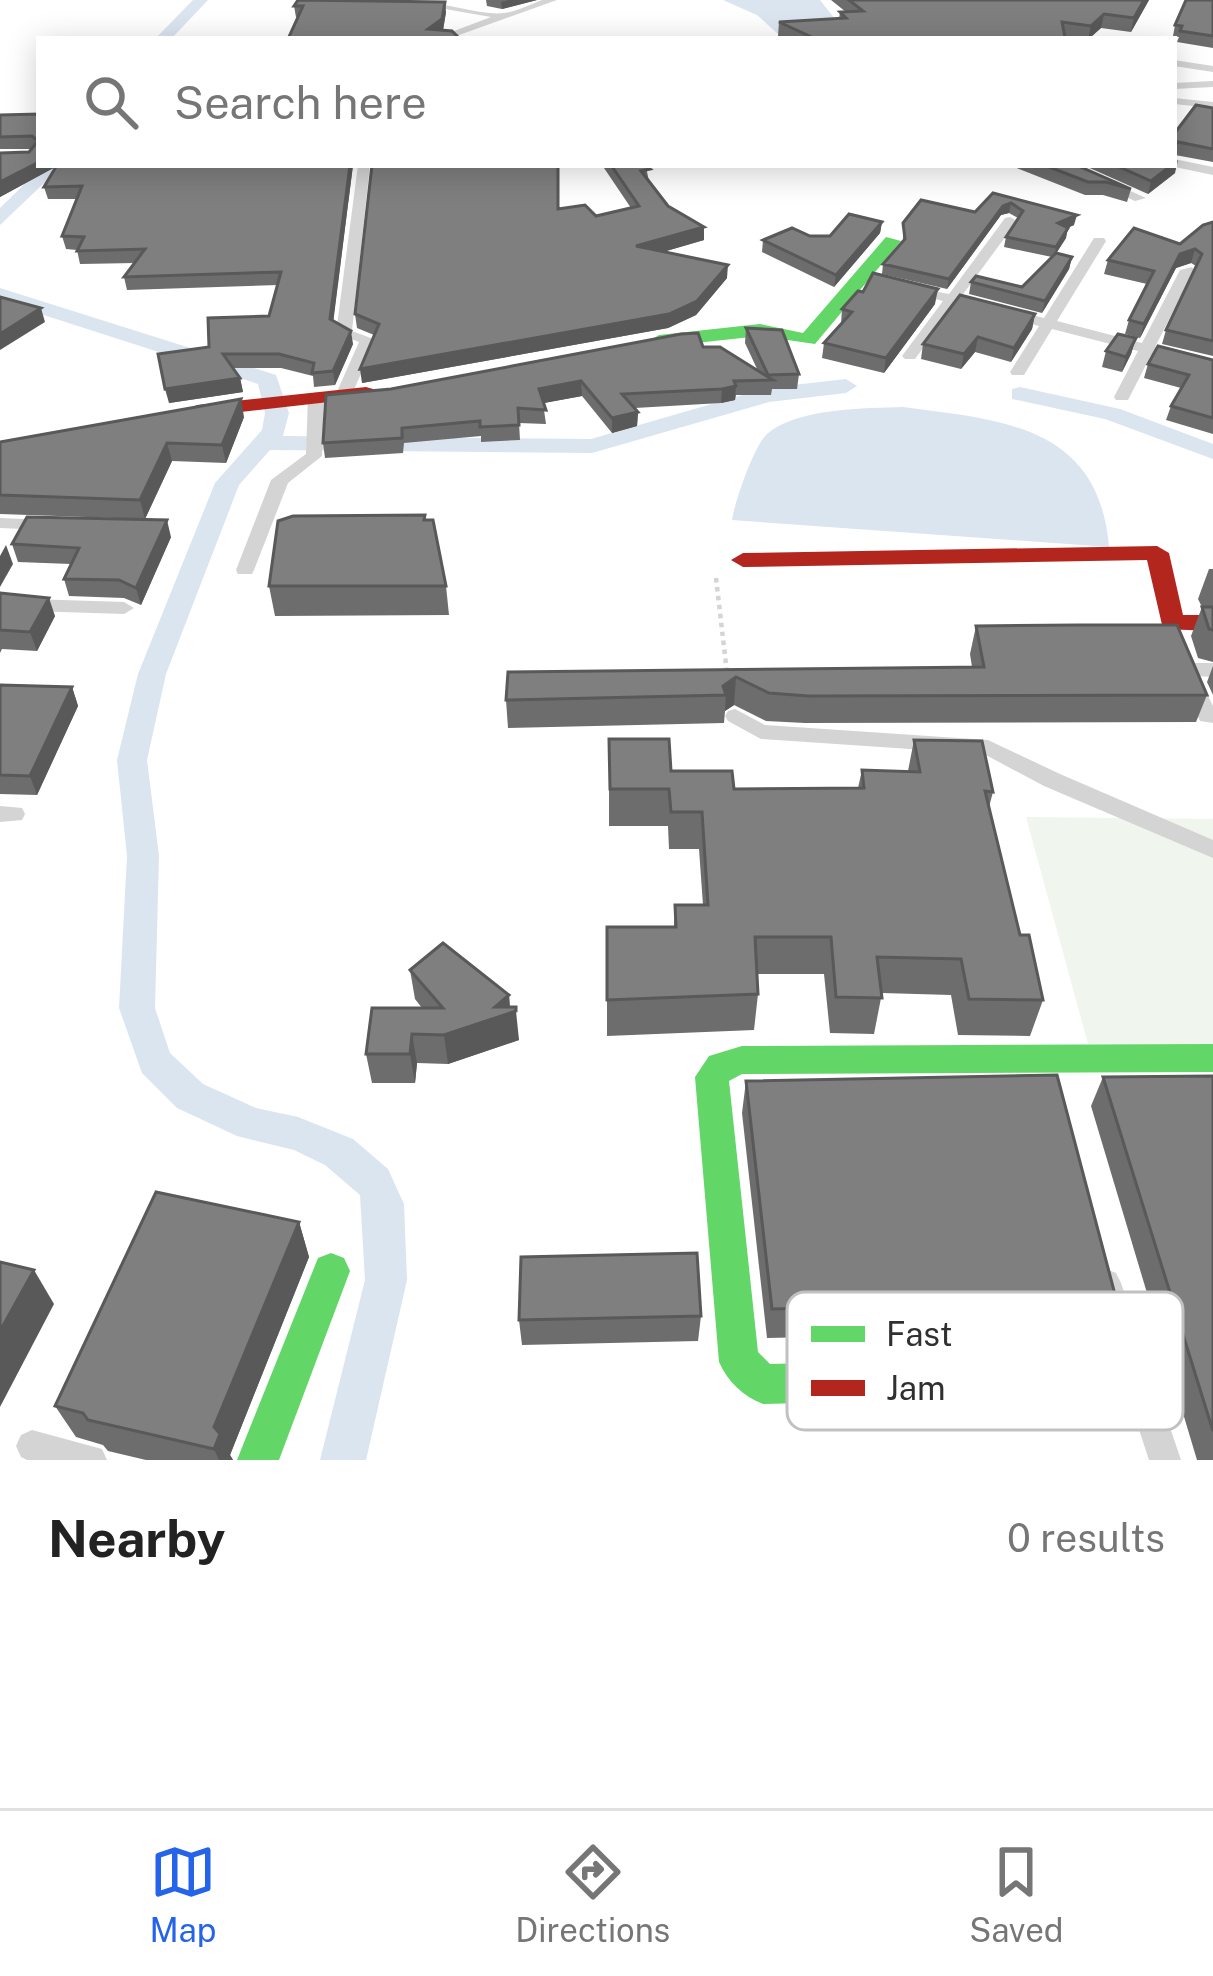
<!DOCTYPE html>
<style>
:root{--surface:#fff;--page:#f2f2f2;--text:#222;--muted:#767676;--line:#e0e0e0;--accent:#2563eb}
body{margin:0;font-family:"Public Sans",sans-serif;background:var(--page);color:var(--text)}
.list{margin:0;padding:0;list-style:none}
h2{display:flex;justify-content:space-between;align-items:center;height:156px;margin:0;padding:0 48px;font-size:51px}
h2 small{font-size:39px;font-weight:400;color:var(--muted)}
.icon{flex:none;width:66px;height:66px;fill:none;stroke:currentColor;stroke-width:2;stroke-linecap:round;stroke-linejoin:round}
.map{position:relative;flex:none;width:1213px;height:1460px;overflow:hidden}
.search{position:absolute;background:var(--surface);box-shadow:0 6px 30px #0003;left:36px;right:36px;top:36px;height:132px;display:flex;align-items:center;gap:30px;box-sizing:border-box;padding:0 42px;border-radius:0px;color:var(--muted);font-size:45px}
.sheet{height:348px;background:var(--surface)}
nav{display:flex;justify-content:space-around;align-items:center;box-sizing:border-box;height:168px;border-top:3px solid var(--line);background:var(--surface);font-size:33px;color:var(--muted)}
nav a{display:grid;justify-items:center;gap:6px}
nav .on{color:var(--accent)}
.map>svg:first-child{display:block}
.green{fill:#f0f5ed}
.water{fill:#dbe5f0}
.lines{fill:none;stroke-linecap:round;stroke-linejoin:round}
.canal{fill:#dbe5f0;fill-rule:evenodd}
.path{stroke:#d4d4d4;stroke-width:4.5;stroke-dasharray:4.5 4.5;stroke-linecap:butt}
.street{fill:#d4d4d4;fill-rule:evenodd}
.fast{fill:#63d668;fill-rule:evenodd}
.jam{fill:#b3261e;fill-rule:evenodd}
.wall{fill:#6d6d6d}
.shaded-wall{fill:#595959}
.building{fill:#7f7f7f;stroke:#595959;stroke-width:3}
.key{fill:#fff;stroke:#c1c1c1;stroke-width:3}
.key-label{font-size:33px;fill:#303030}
</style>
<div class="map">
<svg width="1213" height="1460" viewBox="0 0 1213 1460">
<rect width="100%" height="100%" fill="#fff"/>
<!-- green -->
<polygon class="green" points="1026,817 1213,819 1213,1045 1088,1044"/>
<!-- water -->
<g class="water">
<polygon points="723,0 820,0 842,28 778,34 757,15"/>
<path d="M 903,407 C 1001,420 1099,425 1109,547 L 732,520 C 735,501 754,446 767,434 C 796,408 867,408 903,407 Z"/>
</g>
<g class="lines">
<!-- canal -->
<g class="canal">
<polygon points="193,0 208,0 171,39 155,39"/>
<polygon points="44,165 63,165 0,225 0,208"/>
<polygon points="0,288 276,375 289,413 283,436 591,439 767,388 846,379 857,386 846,393 769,402 592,453 270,450 239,485 166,674 147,760 159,856 155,1008 170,1053 203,1084 256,1108 298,1117 353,1139 388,1169 398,1191 404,1204 407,1280 366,1460 320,1460 365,1280 360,1195 325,1165 294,1150 237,1136 177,1108 142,1073 119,1008 127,856 117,760 138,674 215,483 262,430 265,413 258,384 0,301"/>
<polygon points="1020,387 1120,409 1213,444 1213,459 1105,419 1012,399 1012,389"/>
</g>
<!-- path -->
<polyline class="path" points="716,578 727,673"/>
<!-- street -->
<g class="street">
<path d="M 542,0 L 557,0 L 448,39 L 433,39 L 491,17 L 416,4 C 445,0 475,16 504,13 C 516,12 531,4 542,0 Z"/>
<polygon points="1174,60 1213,66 1213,72 1174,66"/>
<polygon points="1213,81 1213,87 1174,89 1174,83"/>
<polygon points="1174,98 1213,102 1213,108 1174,104"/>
<polygon points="1174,159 1213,167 1213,175 1170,166 1174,165"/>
<polygon points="358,165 370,165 352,331 376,340 352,394 344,399 336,394 359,342 336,333"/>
<polygon points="1055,165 1072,165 1146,198 1135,201"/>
<polygon points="1010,217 1017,221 961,297 1044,318 1094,238 1104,238 1106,241 1057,321 1142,343 1180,270 1192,267 1194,270 1155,347 1213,361 1213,371 1151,355 1128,400 1116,400 1114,397 1138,351 1052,329 1024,375 1012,375 1010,372 1039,326 956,304 915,359 905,359 902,356 943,301 904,291 904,285 949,294 1005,218"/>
<polygon points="316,392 324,397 322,456 288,483 254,570 252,574 238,574 236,570 271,480 306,454 308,397"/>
<polygon points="0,518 47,520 56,525 47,530 0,528"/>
<polygon points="0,598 124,602 134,608 124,614 0,610"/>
<polygon points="1182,649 1189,651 1195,663 1213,663 1213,677 1180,675 1172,656"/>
<polygon points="1193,677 1200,679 1213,706 1213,723 1200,721 1183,684"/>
<polygon points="735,709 765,725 988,740 1060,774 1213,840 1213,858 1044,786 984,754 761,739 728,721 725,716 728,711"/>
<polygon points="0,806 22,808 25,814 22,820 0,822"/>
<polygon points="1106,1269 1116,1273 1121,1283 1181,1460 1149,1460 1091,1283 1096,1273"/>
<polygon points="32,1430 102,1449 107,1460 27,1460 21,1457 16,1446 21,1435"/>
</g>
<!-- fast -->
<g class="fast">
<polygon points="886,237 901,241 815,344 760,336 659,347 649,341 659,335 760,324 803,333"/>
<path d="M 1213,1044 L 1213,1072 L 742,1074 L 729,1081 L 758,1352 L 770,1364 L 1135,1355 L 1149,1361 L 1155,1375 L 1149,1389 L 1135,1395 L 763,1404 C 743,1396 728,1382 719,1362 L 695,1077 L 709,1056 L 742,1046 Z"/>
<polygon points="331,1253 344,1258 350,1271 279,1460 237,1460 318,1258"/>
</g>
<!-- jam -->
<g class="jam">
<polygon points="366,387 373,389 373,397 197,417 187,411 197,405"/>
<polygon points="1157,546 1169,553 1183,615 1213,615 1213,631 1163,629 1147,560 743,567 731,560 743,553"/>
</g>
</g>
<!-- wall -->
<g class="wall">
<polygon points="486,0 537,0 502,9 487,6"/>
<polygon points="831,0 1149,0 1131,32 1101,28 1089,39 1065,37 1065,39 784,39 778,36 779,22 839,19 840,12 846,12"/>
<polygon points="1213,0 1213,48 1177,42 1179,37 1173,36 1175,25"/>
<polygon points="294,6 446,12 443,30 296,17"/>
<polygon points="1213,108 1213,162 1175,155 1174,134"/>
<polygon points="39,114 39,165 353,165 333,321 353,344 335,385 314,387 313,376 281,368 233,368 240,378 243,392 169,403 209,347 269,316 278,285 127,290 124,277 135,263 80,264 77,250 66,249 62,236 77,199 48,199 44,187 55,167 0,197 0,153 29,152 32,149 0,149 0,115"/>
<polygon points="602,165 651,165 646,166 649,182 668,206 704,227 704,240 663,252 727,278 696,315 668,328 362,383 374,335 357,328 355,314 558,166 559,209 596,216 631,208"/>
<polygon points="1009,165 1076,165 1131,189 1127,202 1103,195 1085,195"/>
<polygon points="1083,165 1174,165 1175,173 1148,194"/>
<polygon points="993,193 1074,225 1067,228 1066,238 1056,253 1072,257 1069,269 1042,313 969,294 971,282 1022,287 1052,257 1004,247 1006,237 1018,218 1009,213 1001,215 947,289 882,274 883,264 903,242 903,223 975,212"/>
<polygon points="882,222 880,233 834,287 762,252 763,240 830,236"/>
<polygon points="1213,222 1213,356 1162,344 1166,330 1196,266 1191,263 1176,268 1140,338 1125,334 1129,320 1147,284 1104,274 1108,260 1180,244"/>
<polygon points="935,304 884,373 822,358 824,343 841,324 842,309"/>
<polygon points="1035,314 1032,329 1011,362 975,352 961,369 921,359 923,344"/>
<polygon points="746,328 799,374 797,389 772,389 771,395 736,395 735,400 721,403 635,408 638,412 637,426 612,433 582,396 543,403 546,424 519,423 520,440 481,442 481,436 404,443 403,453 325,458 323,443 391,389 703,347 758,371 745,343"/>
<polygon points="1136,338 1131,354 1122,372 1102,367 1106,351"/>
<polygon points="1213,360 1213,434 1166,420 1171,406 1181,388 1144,378 1148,364"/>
<polygon points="244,417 226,463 172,461 145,519 0,514 0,442"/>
<polygon points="425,515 446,586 449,615 275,616 269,586"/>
<polygon points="171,537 141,605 124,598 69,596 64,579 71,564 18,562 12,544"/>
<polygon points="1209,569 1213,569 1213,662 1198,658 1191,636 1202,607 1198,599"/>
<polygon points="0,593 55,616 37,651 2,649 0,653"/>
<polygon points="976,626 1207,695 1196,722 805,723 766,721 734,705 725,711 724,723 508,728 506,700 508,672 972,667 970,654"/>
<polygon points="1213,666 1213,695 1207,682"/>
<polygon points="0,685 72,687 78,706 37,795 0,794"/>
<polygon points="609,739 671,771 734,789 858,788 862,770 908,771 914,740 993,792 989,807 1020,935 1043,1000 1030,1036 958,1035 951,995 882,993 874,1034 830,1033 824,974 757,974 758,994 754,1030 607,1036 607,927 674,927 675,905 703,905 699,849 669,849 668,826 609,826"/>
<polygon points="410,970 509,995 510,1007 519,1040 448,1064 417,1063 415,1083 372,1083 366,1054 422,1008 415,999"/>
<polygon points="1213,1076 1213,1460 1197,1460 1091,1106 1103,1077"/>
<polygon points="746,1081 1117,1302 1101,1331 767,1338 742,1113"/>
<polygon points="299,1222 309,1257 230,1455 233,1460 146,1460 108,1451 103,1445 76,1437 55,1406"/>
<polygon points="701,1316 698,1341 522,1345 519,1320"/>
</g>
<!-- shaded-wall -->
<g class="shaded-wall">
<polygon points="509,0 537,0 502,9 501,2"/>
<polygon points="1144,0 1149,0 1131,32 1134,18"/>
<polygon points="445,2 446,12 443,30 428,29"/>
<polygon points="1104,14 1101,28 1088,39 1091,26"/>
<polygon points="1178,160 1175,173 1148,194 1151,181"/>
<polygon points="39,162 39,165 59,165 0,197 0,182"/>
<polygon points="350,165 353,165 332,332 330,319"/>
<polygon points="1011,203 1009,213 1001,215 947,289 949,279 1003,206"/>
<polygon points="1077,215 1074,225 1056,233 1058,223"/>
<polygon points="882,222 880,233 834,287 836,275"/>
<polygon points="704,227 704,240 635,260 636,246"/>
<polygon points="1068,228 1066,238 1054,257 1056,247"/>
<polygon points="1195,249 1191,263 1176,268 1140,338 1144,324 1180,254"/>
<polygon points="1072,257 1069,269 1042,313 1045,301"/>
<polygon points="728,265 727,278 696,315 668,328 362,383 360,369"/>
<polygon points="938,289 935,304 884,373 886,358"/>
<polygon points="41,308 45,322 0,350 0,334"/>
<polygon points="1035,314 1032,329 1011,362 1014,348"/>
<polygon points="351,331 353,344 335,385 333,371"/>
<polygon points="978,337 975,352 961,369 964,354"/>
<polygon points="1136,338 1131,354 1122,372 1126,357"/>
<polygon points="240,378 243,392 169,403 165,389"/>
<polygon points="581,381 582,396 539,404 539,389"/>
<polygon points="736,386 735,400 721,403 722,389"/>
<polygon points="241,399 244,417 226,463 222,445"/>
<polygon points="638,412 637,426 612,433 612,418"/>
<polygon points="167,443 172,461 145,519 140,500"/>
<polygon points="167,520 171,537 141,605 136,588"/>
<polygon points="6,545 13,564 0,587 0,556"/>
<polygon points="49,598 55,616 37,651 30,632"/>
<polygon points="736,677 734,705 725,711 726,695 723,686"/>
<polygon points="72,687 78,706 37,795 30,776"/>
<polygon points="509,995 510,1013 516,1011 519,1040 448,1064 444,1035 495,1007"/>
<polygon points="412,1034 417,1063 415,1083 410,1054"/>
<polygon points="299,1222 309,1257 230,1455 233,1460 219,1460 214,1449 214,1427"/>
<polygon points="34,1270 54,1304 0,1407 0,1331"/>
</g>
<!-- building -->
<g class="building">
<polygon points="298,0 445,2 442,19 428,29 452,31 460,39 288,39 303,6 294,6"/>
<polygon points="849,0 1144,0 1134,18 1104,14 1091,26 1062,22 1065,37 1060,39 816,39 779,22 846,18 840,12 863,11"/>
<polygon points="1186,0 1213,0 1213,36 1180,31 1182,26 1175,25"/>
<polygon points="1196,105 1213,108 1213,149 1178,142 1174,146 1174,134"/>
<polygon points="39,114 39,162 0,182 0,153 29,152 38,141 32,136 0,137 0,115"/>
<polygon points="57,165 350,165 330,319 351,331 333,371 312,373 314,363 279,354 223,354 240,378 165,389 158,354 209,347 208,318 269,316 281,272 124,277 145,249 77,251 84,237 62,236 82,186 44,187"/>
<polygon points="372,165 558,165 558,209 585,205 596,216 639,206 611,165 644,165 650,169 641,171 668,206 704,227 636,246 728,265 697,301 669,314 360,369 379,324 355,314"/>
<polygon points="1044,165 1076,165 1131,189 1106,182 1088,182"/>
<polygon points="1115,165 1172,165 1151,181"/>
<polygon points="993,193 1077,215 1058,223 1068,228 1056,247 1006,237 1023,211 1011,203 1003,206 949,279 883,264 905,239 903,223 921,200 975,212"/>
<polygon points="849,214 882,222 836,275 763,240 792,228 810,236 830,236"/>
<polygon points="1213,222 1213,341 1166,330 1202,254 1195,249 1180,254 1144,324 1129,320 1154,271 1108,260 1134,228 1180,244 1203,225"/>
<polygon points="1056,253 1072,257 1045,301 971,282 976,276 1022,287"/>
<polygon points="873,273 938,289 886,358 824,343 852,312 842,309 858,291 863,292"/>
<polygon points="960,295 1035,314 1014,348 978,337 964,354 923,344"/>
<polygon points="0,297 41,308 0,334"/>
<polygon points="746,328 782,330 799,374 768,375"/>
<polygon points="698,333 703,347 720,347 773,380 734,381 736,386 722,389 622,394 638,412 612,418 581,381 539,389 546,410 518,408 519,425 480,427 480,421 402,428 402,438 323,443 326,395 391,389 681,334"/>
<polygon points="1118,334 1136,338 1126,357 1106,351"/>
<polygon points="1158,346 1213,360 1213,418 1171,406 1189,375 1148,364"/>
<polygon points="241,399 222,445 167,443 140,500 0,495 0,442"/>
<polygon points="425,515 424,520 433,520 446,586 269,586 278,521 293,516"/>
<polygon points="27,517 167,520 136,588 119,580 64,579 79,548 12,544"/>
<polygon points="0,593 49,598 30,632 0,630"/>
<polygon points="1202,607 1213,607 1213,630 1209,629"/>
<polygon points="1078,625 1177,625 1207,695 808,696 769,693 736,677 723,686 726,695 506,700 508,672 984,667 976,626"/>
<polygon points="0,685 72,687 30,776 0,775"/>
<polygon points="609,739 669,739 671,771 732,771 734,789 864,788 862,770 920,772 914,740 982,741 993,792 985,791 1020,935 1029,935 1043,1000 969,999 961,959 877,957 882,998 836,997 831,937 755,937 758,994 607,1000 607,927 676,927 675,905 708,905 702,812 671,812 669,789 610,789"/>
<polygon points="443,943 509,995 495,1007 516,1007 516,1011 444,1035 412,1034 410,1054 366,1054 372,1008 443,1008 410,970"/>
<polygon points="1057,1075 1117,1302 772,1309 746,1081"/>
<polygon points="1213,1076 1213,1431 1103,1077"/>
<polygon points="156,1192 299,1222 214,1427 220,1434 214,1449 88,1420 83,1413 55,1406"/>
<polygon points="697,1253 701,1316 519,1320 521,1257"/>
<polygon points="0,1262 34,1270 0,1331"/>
</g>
<!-- legend -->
<rect x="787" y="1292" width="396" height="138" rx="18" class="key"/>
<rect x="811" y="1326" width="54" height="16" fill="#63d668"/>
<rect x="811" y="1380" width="54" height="16" fill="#b3261e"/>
<g class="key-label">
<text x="886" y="1346">Fast</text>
<text x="886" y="1400">Jam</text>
</g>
</svg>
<div class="search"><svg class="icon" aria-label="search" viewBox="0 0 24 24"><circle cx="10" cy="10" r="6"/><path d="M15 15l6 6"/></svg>Search here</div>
</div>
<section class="sheet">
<h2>Nearby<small>0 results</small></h2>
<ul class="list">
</ul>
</section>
<nav>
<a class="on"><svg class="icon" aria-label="map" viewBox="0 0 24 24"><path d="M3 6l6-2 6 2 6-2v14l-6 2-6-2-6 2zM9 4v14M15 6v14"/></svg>Map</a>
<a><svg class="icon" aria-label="directions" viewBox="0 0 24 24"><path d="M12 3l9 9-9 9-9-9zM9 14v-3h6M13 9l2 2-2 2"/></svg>Directions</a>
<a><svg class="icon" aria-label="saved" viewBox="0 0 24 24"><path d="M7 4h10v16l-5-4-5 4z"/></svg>Saved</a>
</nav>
